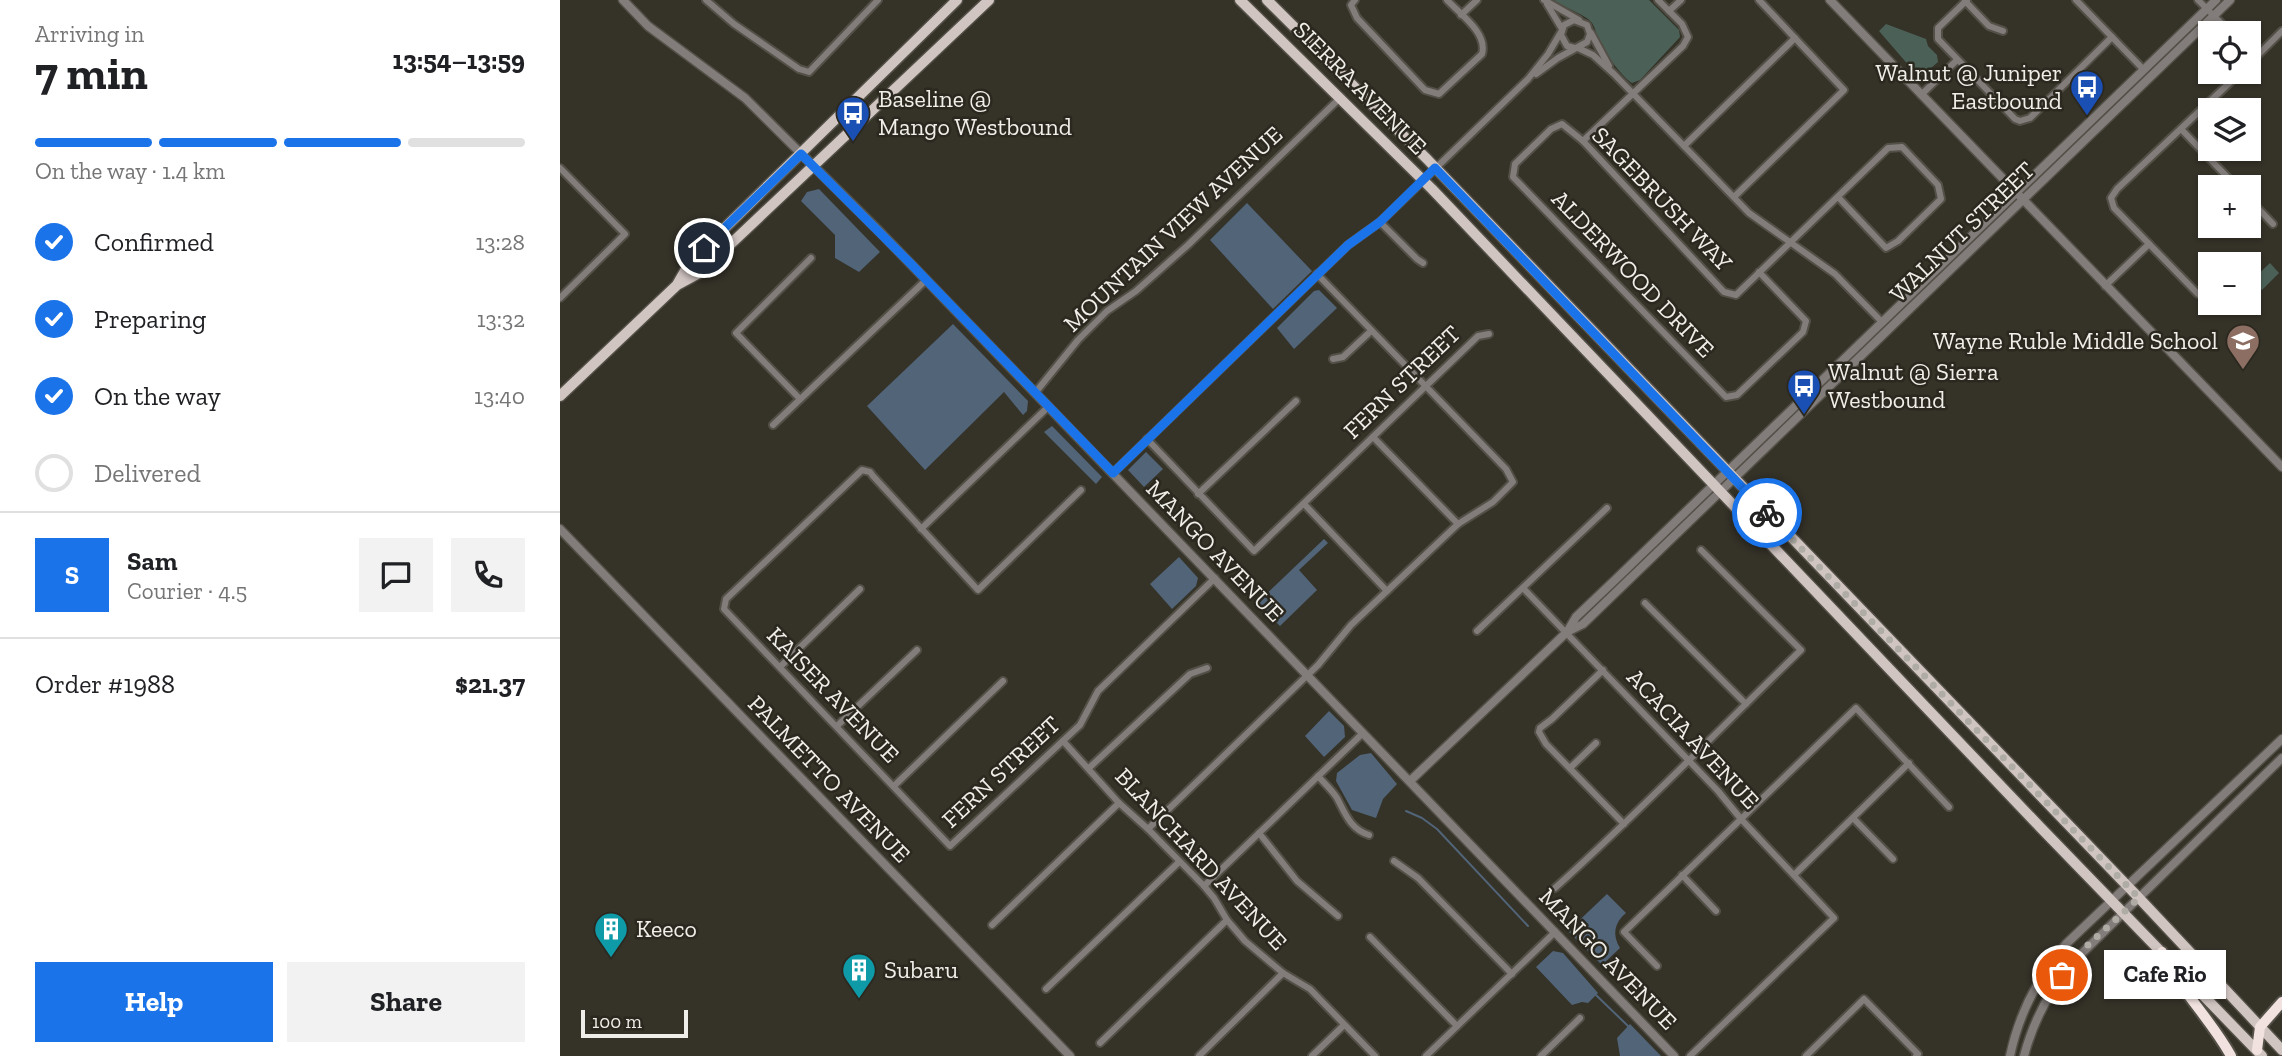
<!DOCTYPE html>
<meta charset="utf-8">
<style>
:root{--surface:#fff;--page:#f2f2f2;--text:#202124;--muted:#757577;--line:#e0e0e0;--accent:#1a73e8}
body{margin:0;font-family:"Zilla Slab",serif;background:var(--page);color:var(--text);height:100vh;display:flex;flex-direction:column;font-size:26px;white-space:nowrap}
*{box-sizing:border-box;margin:0}
p{font-size:23px;color:var(--muted)}
.icon{flex:none;width:38px;height:38px;fill:none;stroke:currentColor;stroke-width:2;stroke-linecap:round;stroke-linejoin:round}
.map{position:relative;flex:1;overflow:hidden}
.drawer{display:flex;flex-direction:column;background:var(--surface);width:560px}
.drawer>*{flex:none}
.controls{position:absolute;left:1638px;top:21px;display:grid;gap:14px}
.controls a{display:grid;place-items:center;width:63px;height:63px;border-radius:0px;background:var(--surface);box-shadow:0 2px 5px #0004;font-size:35px}
.scale{position:absolute;left:21px;bottom:18px;width:107px;box-sizing:border-box;padding-left:7px;border:4px solid #f0eee8;border-top:0;font-size:19px;line-height:24px;white-space:nowrap;color:#f0eee8;-webkit-text-stroke:5px #2b281f;paint-order:stroke}
.pin{position:absolute;display:grid;place-items:center;width:60px;height:60px;color:#fff;margin:-30px;border:4px solid #fff;border-radius:50%;box-shadow:0 2px 7px #0007}
.courier{position:absolute;display:grid;place-items:center;width:70px;height:70px;margin:-35px;border:5px solid #1a73e8;border-radius:50%;background:#fff;color:#222;box-shadow:0 2px 9px #0007}
.bubble{position:absolute;height:49px;border-radius:0px;background:var(--surface);box-shadow:0 2px 5px #0004;font-size:23px;font-weight:800;line-height:49px;text-align:center}
.overview em{font-style:normal;font-weight:800}
.overview div{display:flex;flex-direction:column-reverse}
.overview{display:flex;align-items:center;justify-content:space-between;height:119px;padding:0 35px}
h1{font-size:46px;font-weight:800;line-height:52px}
.bar{display:grid;grid-template-columns:repeat(4,1fr);gap:10px 7px;align-content:center;height:84px;padding:0 35px}
.bar i{height:9px;border-radius:5px;background:var(--line)}
.bar .active{background:var(--accent)}
.bar p{grid-column:span 4}
.line{display:flex;align-items:center;gap:18px;padding:0 35px;border-top:2px solid var(--line)}
.line div{flex:1}
.round{display:grid;place-items:center;flex:none;width:74px;height:74px;border-radius:0px;background:var(--page)}
ol{padding:0 35px;list-style:none}
li{display:flex;align-items:center;gap:21px;height:77px}
li p{margin-inline-start:auto}
li .icon{padding:7px;border-radius:50%;background:var(--accent);color:#fff;stroke-width:4}
li:last-child{color:var(--muted)}
li i{width:38px;height:38px;border:4px solid var(--line);border-radius:50%}
.cta{display:flex;gap:14px;margin-top:auto;padding:14px 35px}
.cta a{flex:1;height:80px;border-radius:0px;background:var(--accent);color:#fff;font-size:28px;font-weight:800;line-height:80px;text-align:center}
.cta a+a{background:var(--page);color:var(--text)}
main{display:flex;flex:1;min-height:0}
.map>svg:first-child{display:block}
.green{fill:#4b6157}
.water{fill:#516478}
.lines{fill:none;stroke-linecap:round;stroke-linejoin:round}
.stream{stroke:#516478;stroke-width:2}
.minor-casing{stroke:#535047;stroke-width:10}
.tertiary-casing{stroke:#535047;stroke-width:11}
.primary-casing{stroke:#535047;stroke-width:13}
.motorway-casing{stroke:#535047;stroke-width:14}
.minor{stroke:#827c7a;stroke-width:6}
.tertiary{stroke:#827c7a;stroke-width:8}
.primary{stroke:#d1c5c2;stroke-width:10}
.motorway{stroke:#f1e2df;stroke-width:10}
.done{stroke:#afaca5;stroke-width:7;stroke-dasharray:0 12.6}
.route{stroke:#1a73e8;stroke-width:9}
.labels{text-anchor:middle;stroke-width:5;stroke-linejoin:round;paint-order:stroke}
.poi-label{font-size:24px;fill:#f0eee8;stroke:#2b281f;text-anchor:start}
.street-label{font-size:24px;fill:#f0eee8;stroke:#2b281f}
</style>
<main>
<section class="drawer">
<div class="overview"><div><h1>7 min</h1><p>Arriving in</p></div><em>13:54–13:59</em></div>
<div class="bar"><i class="active"></i><i class="active"></i><i class="active"></i><i></i><p>On the way · 1.4 km</p></div>
<ol>
<li><svg class="icon" aria-label="check" viewBox="0 0 24 24"><path d="M5 12l5 5 9-10"/></svg>Confirmed<p>13:28</p></li>
<li><svg class="icon" aria-label="check" viewBox="0 0 24 24"><path d="M5 12l5 5 9-10"/></svg>Preparing<p>13:32</p></li>
<li><svg class="icon" aria-label="check" viewBox="0 0 24 24"><path d="M5 12l5 5 9-10"/></svg>On the way<p>13:40</p></li>
<li><i></i>Delivered</li>
</ol>
<div class="line" style="height:126px"><b class="round" style="background:var(--accent);color:#fff">S</b><div><b>Sam</b><p>Courier · 4.5</p></div><a class="round"><svg class="icon" aria-label="chat" viewBox="0 0 24 24"><path d="M4 5h16v11H9l-5 4z"/></svg></a><a class="round"><svg class="icon" aria-label="phone" viewBox="0 0 24 24"><path d="M5 4h4l2 5-3 2q2 4 5 5l2-3 5 2v4C11 20 4 13 5 4z"/></svg></a></div>
<div class="line" style="height:91px"><div>Order #1988</div><b>$21.37</b></div>
<div class="cta"><a>Help</a><a>Share</a></div>
</section>
<div class="map">
<svg width="1722" height="1056" viewBox="0 0 1722 1056">
<rect width="100%" height="100%" fill="#353228"/>
<g class="green">
<path d="M994,0H1089L1119,30L1120,37L1080,80L1072,83C1064,79 1045,53 1040,44C1037,37 1036,29 1032,23C1027,15 1004,8 994,0Z"/>
<path d="M1326,24L1366,39L1368,46L1377,55L1378,62L1363,75H1357L1319,31Z"/>
<path d="M1710,263L1719,273L1702,290L1692,280Z"/>
</g>
<g class="water">
<path d="M259,189L320,252L299,272L275,258V235L241,201L247,192Z"/>
<path d="M687,203L752,271L713,309L650,240Z"/>
<path d="M759,290L777,308L734,349L717,328L754,291Z"/>
<path d="M393,324L468,401L467,411L463,415L444,392L365,470L307,406Z"/>
<path d="M492,426L542,477L536,484L484,432Z"/>
<path d="M586,452L603,469L584,487L568,470Z"/>
<path d="M764,539L768,543L739,570L757,590L720,626L697,603Z"/>
<path d="M619,557L638,578L636,586L612,609L590,584Z"/>
<path d="M769,711L784,726L785,737L764,757L745,736Z"/>
<path d="M811,753L837,784L823,799L816,818L792,810L776,781L777,773L800,755Z"/>
<path d="M1047,894L1066,913C1054,923 1052,935 1060,948L1042,965L1008,931Z"/>
<path d="M993,951L1003,953L1038,993L1028,1003L1022,1002L1012,1005L976,967Z"/>
<path d="M1070,1024L1101,1056H1060L1057,1038Z"/>
</g>
<g class="lines">
<g class="stream">
<path d="M846,811L862,818L877,829L968,926"/>
<path d="M1036,995L1068,1026"/>
</g>
<g class="minor-casing">
<g id="minor">
<path d="M146,0L174,24L239,69L249,72L318,0"/>
<path d="M795,0L791,5L797,18L865,90L879,94L922,54C928,33 900,14 887,0"/>
<path d="M984,0L1019,20"/>
<path d="M1407,0L1378,28V39L1455,119L1460,121L1470,118L1552,37"/>
<path d="M1516,0L1584,70"/>
<path d="M1638,0L1671,33"/>
<path d="M1405,1L1429,26L1443,31"/>
<path d="M987,4L1002,29"/>
<path d="M1109,11L1121,0"/>
<path d="M901,15L917,0"/>
<path d="M1031,33L1049,66"/>
<path d="M1018,48L1033,55L1054,74L1189,213L1275,274L1322,322"/>
<path d="M1689,64L1722,31"/>
<path d="M976,74L998,58L1027,42L1030,34L1027,25L1014,20L1004,25L1001,35L1007,46L1015,48"/>
<path d="M1361,95L1397,60"/>
<path d="M1621,129L1677,187"/>
<path d="M1023,141L1123,46L1128,37L1122,24L1098,0"/>
<path d="M1124,146L1235,38"/>
<path d="M0,168L65,234L0,298"/>
<path d="M1174,197L1284,90L1199,0"/>
<path d="M1689,199L1713,224"/>
<path d="M820,222L857,259L863,263"/>
<path d="M1199,272L1246,321L1243,332L1177,395L1166,397L953,177L955,164L991,129L1002,124L1023,141L1164,292L1176,295L1328,148L1342,147L1378,185L1381,199L1338,241L1326,248L1278,197"/>
<path d="M1545,286L1589,244"/>
<path d="M1638,294L1554,208L1551,198L1557,189L1681,72"/>
<path d="M773,359L783,357L811,331"/>
<path d="M475,393L518,340L547,311L576,291L628,245L781,97"/>
<path d="M240,399L176,333L251,258"/>
<path d="M213,425L366,280"/>
<path d="M813,437L898,524"/>
<path d="M587,439L694,551L918,336L929,334"/>
<path d="M553,473L788,245L820,222L968,79L988,54L1001,32"/>
<path d="M521,490L418,590L313,476L310,472L302,470L166,599L164,609L390,846L520,725L538,691L655,578"/>
<path d="M638,494L736,401"/>
<path d="M744,504L827,591"/>
<path d="M361,529L488,407"/>
<path d="M963,588L1158,791L1181,819L1274,918L1130,1056"/>
<path d="M1085,603L1186,704"/>
<path d="M917,631L1047,508"/>
<path d="M220,667L300,589"/>
<path d="M1043,670L992,719L980,728L979,732L986,744L1064,824"/>
<path d="M277,726L357,650"/>
<path d="M503,741L559,803L588,829L644,886L654,898L667,920L685,941L723,973L750,989L815,1056"/>
<path d="M529,768L630,674L647,668"/>
<path d="M1010,768L1036,743"/>
<path d="M758,776C764,783 772,790 777,798C785,813 790,829 809,835"/>
<path d="M334,786L443,681"/>
<path d="M1293,818L1333,859"/>
<path d="M588,829L758,665L791,625L827,591L898,524L933,502L953,482L946,469L757,274"/>
<path d="M699,833L737,881L778,916"/>
<path d="M834,861L858,878L952,974"/>
<path d="M1122,875L1156,911"/>
<path d="M1234,875L1349,763"/>
<path d="M644,886L803,733"/>
<path d="M995,888C1080,812 1159,729 1241,650L1141,550"/>
<path d="M432,925L559,803"/>
<path d="M810,937L897,1026"/>
<path d="M1097,966L1064,932L1296,708L1389,807"/>
<path d="M486,989L619,862"/>
<path d="M540,1043L667,920"/>
<path d="M639,1056L723,973"/>
<path d="M752,1056L784,1025"/>
<path d="M866,1056L995,932"/>
<path d="M981,1056L1020,1018"/>
<path d="M1246,1056L1304,999L1358,1054L1356,1056"/>
</g>
</g>
<g class="tertiary-casing">
<g id="tertiary">
<path d="M63,0L88,26L185,98L320,232L1114,1056"/>
<path d="M1270,0L1722,467"/>
<path d="M0,529L510,1056"/>
<path d="M1007,632L1023,624L1670,0"/>
<path d="M850,781L1007,632L1016,617L1055,580L1656,0"/>
<path d="M1450,1056C1459,1013 1478,977 1506,944L1722,739"/>
<path d="M1464,1056C1473,1022 1490,990 1512,963L1722,758"/>
</g>
</g>
<g class="primary-casing">
<g id="primary">
<path d="M680,0L872,189L1480,827L1702,1056"/>
<path d="M707,0L867,159L1579,898L1722,1050"/>
<path d="M118,283L130,262L397,0"/>
<path d="M0,396L117,285L141,272L429,0"/>
</g>
</g>
<g class="motorway-casing">
<g id="motorway">
<path d="M1602,952C1619,990 1651,1019 1671,1056"/>
<path d="M1697,1050L1700,1027L1722,1002"/>
</g>
</g>
<use href="#minor" class="minor"/>
<use href="#tertiary" class="tertiary"/>
<use href="#primary" class="primary"/>
<use href="#motorway" class="motorway"/>
</g>
<g class="lines">
<path class="done" d="M1207,513L1579,898L1528,945L1502,975"/>
<path class="route" d="M144,248L241,154L351,264L553,473L788,245L820,222L875,168L1207,513"/>
</g>
<defs>
<g id="bus-pin" transform="scale(1.75)"><path d="M0 17L-7.5 6A9.5 9.5 0 1 1 7.5 6Z" fill="#1a4fb4" stroke="#2b281f"/><path d="M-5-6H5V4H4V6H2V4H-2V6H-4V4H-5ZM-3.5-4V0h7V-4ZM-3.5 1.2v1.5H-2V1.2ZM2 1.2v1.5H3.5V1.2Z" fill="#fff"/></g>
<g id="school-pin" transform="scale(1.75)"><path d="M0 17L-7.5 6A9.5 9.5 0 1 1 7.5 6Z" fill="#8d6e63" stroke="#2b281f"/><path d="M0-5L7-2L0 1L-7-2ZM-4 1L0 2.5L4 1V4Q0 6-4 4Z" fill="#fff"/></g>
<g id="building-pin" transform="scale(1.75)"><path d="M0 17L-7.5 6A9.5 9.5 0 1 1 7.5 6Z" fill="#0f9aa8" stroke="#2b281f"/><path d="M-4-6H4V6H1V3H-1V6H-4ZM-2.5-4.3h1.7v1.8h-1.7ZM.8-4.3h1.7v1.8H.8ZM-2.5-1h1.7V.8h-1.7ZM.8-1h1.7V.8H.8Z" fill="#fff"/></g>
</defs>
<g fill-rule="evenodd">
<use href="#bus-pin" x="1527" y="87"/>
<use href="#bus-pin" x="293" y="113"/>
<use href="#school-pin" x="1683" y="341"/>
<use href="#bus-pin" x="1244" y="386"/>
<use href="#building-pin" x="51" y="929"/>
<use href="#building-pin" x="299" y="970"/>
</g>
<g class="labels">
<g class="poi-label">
<text x="1502" y="81" text-anchor="end">Walnut @ Juniper<tspan x="1502" dy="28">Eastbound</tspan></text>
<text x="318" y="107">Baseline @<tspan x="318" dy="28">Mango Westbound</tspan></text>
<text x="1658" y="349" text-anchor="end">Wayne Ruble Middle School</text>
<text x="1268" y="380">Walnut @ Sierra<tspan x="1268" dy="28">Westbound</tspan></text>
<text x="76" y="937">Keeco</text>
<text x="324" y="978">Subaru</text>
</g>
<g class="street-label">
<text transform="translate(800 88) rotate(45)" y="8">SIERRA AVENUE</text>
<text transform="translate(1102 199) rotate(46)" y="8">SAGEBRUSH WAY</text>
<text transform="translate(613 229) rotate(-43)" y="8">MOUNTAIN VIEW AVENUE</text>
<text transform="translate(1402 232) rotate(-44)" y="8">WALNUT STREET</text>
<text transform="translate(1073 274) rotate(46)" y="8">ALDERWOOD DRIVE</text>
<text transform="translate(842 382) rotate(-44)" y="8">FERN STREET</text>
<text transform="translate(655 551) rotate(46)" y="8">MANGO AVENUE</text>
<text transform="translate(273 695) rotate(46)" y="8">KAISER AVENUE</text>
<text transform="translate(1133 739) rotate(47)" y="8">ACACIA AVENUE</text>
<text transform="translate(441 772) rotate(-43)" y="8">FERN STREET</text>
<text transform="translate(269 779) rotate(46)" y="8">PALMETTO AVENUE</text>
<text transform="translate(641 859) rotate(47)" y="8">BLANCHARD AVENUE</text>
<text transform="translate(1048 959) rotate(46)" y="8">MANGO AVENUE</text>
</g>
</g>
</svg>
<div class="controls">
<a><svg class="icon" aria-label="locate" viewBox="0 0 24 24"><circle cx="12" cy="12" r="6"/><path d="M12 2v4M12 18v4M2 12h4M18 12h4"/></svg></a>
<a><svg class="icon" aria-label="layers" viewBox="0 0 24 24"><path d="M12 4l9 5-9 5-9-5zM3 14l9 5 9-5"/></svg></a>
<a>+</a>
<a>−</a>
</div>
<div class="scale">100 m</div>
<div class="pin" style="left:1502px;top:975px;background:#ea580c"><svg class="icon" aria-label="bag" viewBox="0 0 24 24"><path d="M5 8h14l-1 12H6zM9 8a3 3 0 0 1 6 0"/></svg></div>
<div class="pin" style="left:144px;top:248px;background:#1f2937"><svg class="icon" aria-label="home" viewBox="0 0 24 24"><path d="M3 11l9-7 9 7M6 9v11h12V9"/></svg></div>
<div class="courier" style="left:1207px;top:513px"><svg class="icon" aria-label="bike" viewBox="0 0 24 24"><circle cx="6" cy="16" r="4"/><circle cx="18" cy="16" r="4"/><path d="M6 16l4-8h5l3 8M10 8l3 8H6M13 5h3"/></svg></div>
<div class="bubble" style="left:1544px;top:950px;width:122px">Cafe Rio</div>
</div>
</main>
